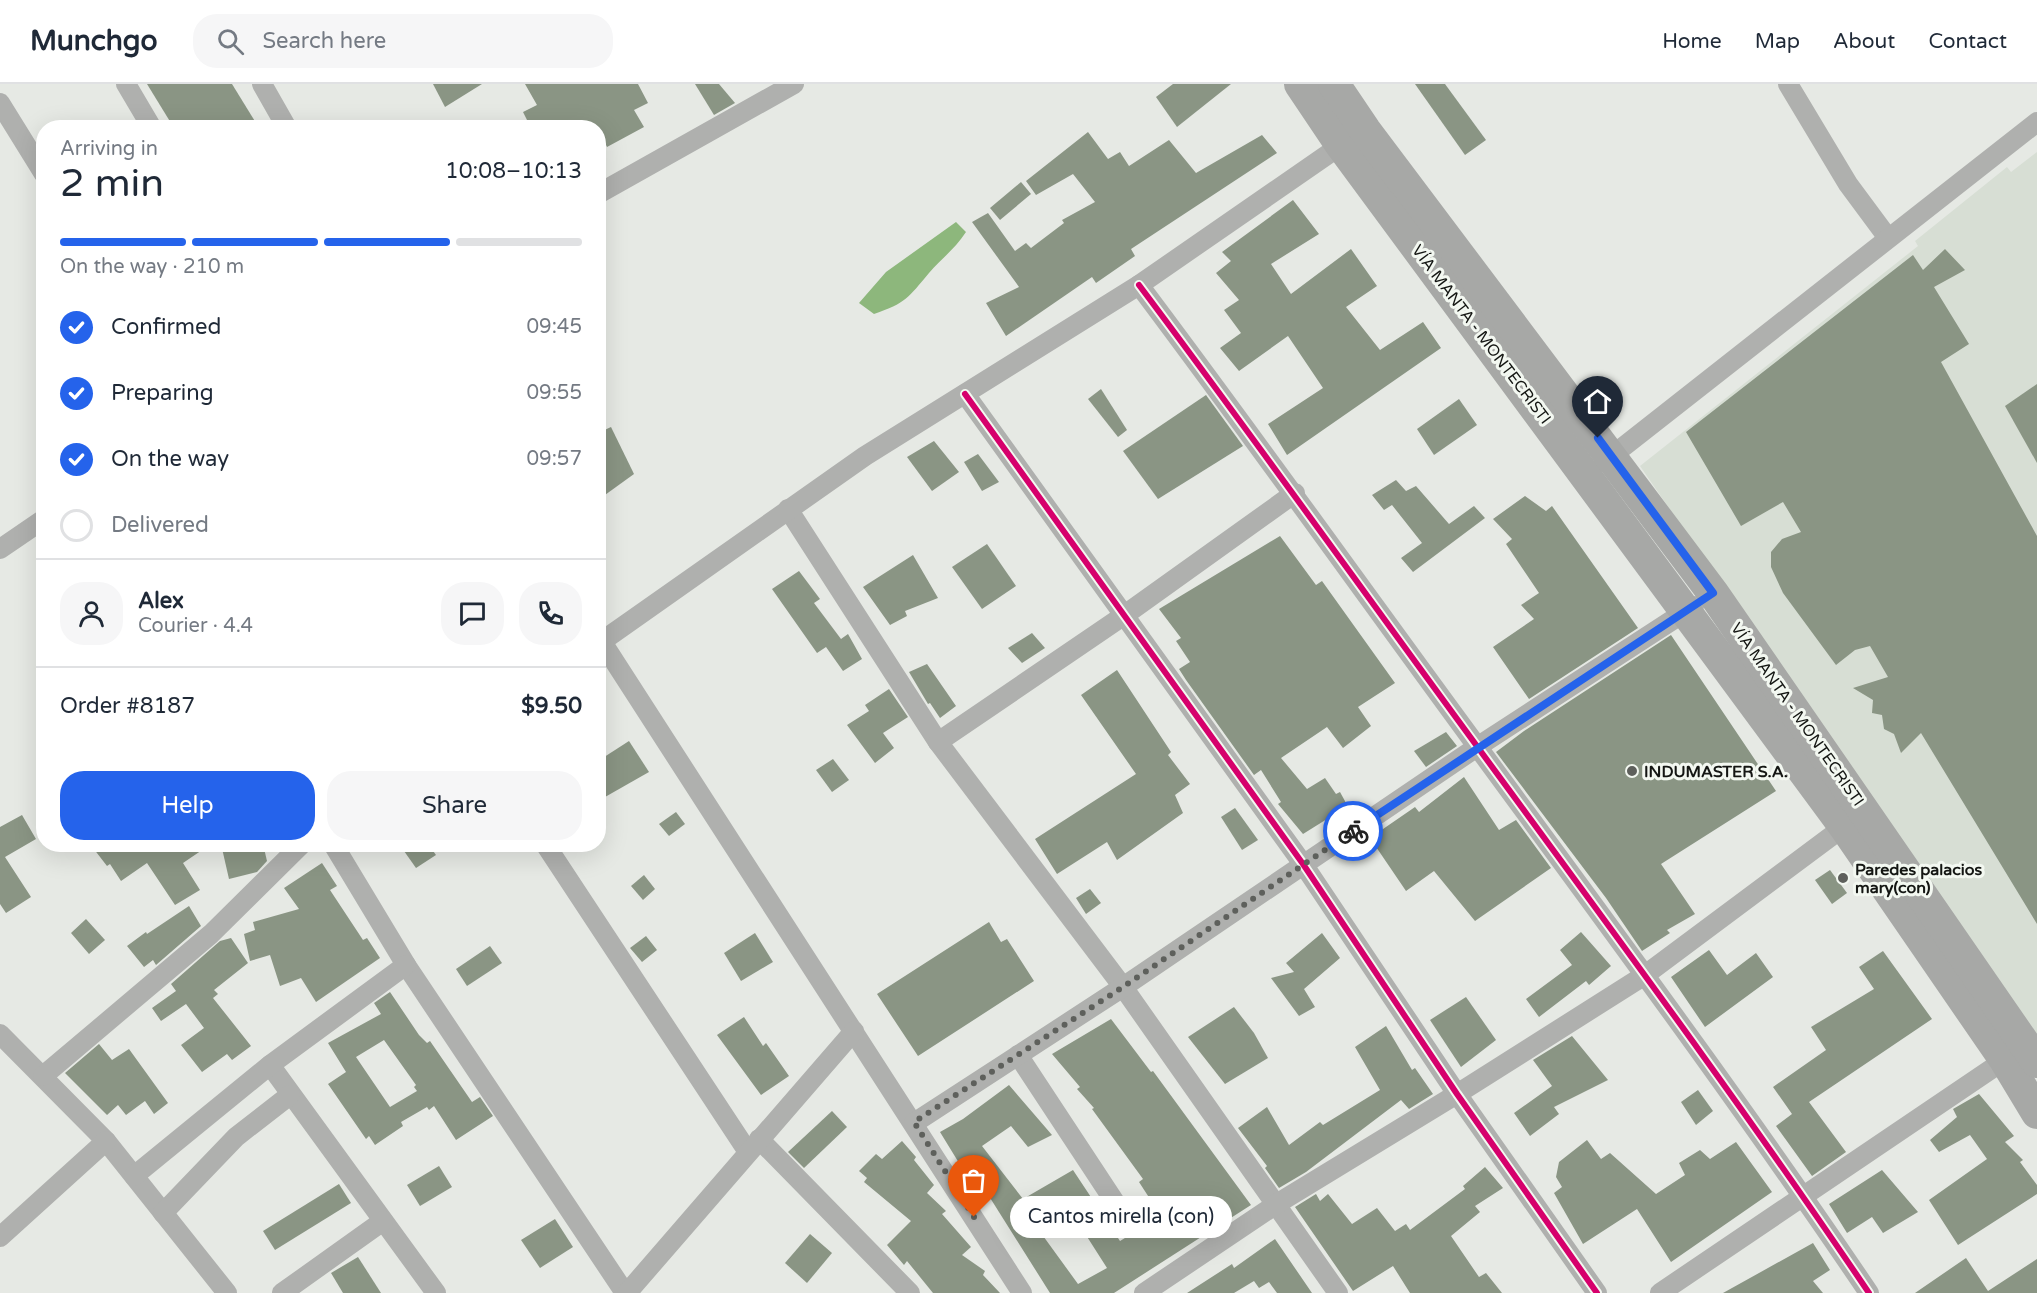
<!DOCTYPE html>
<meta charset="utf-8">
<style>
:root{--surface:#fff;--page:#f6f6f7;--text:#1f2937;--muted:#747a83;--line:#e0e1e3;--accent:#2563eb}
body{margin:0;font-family:"Varela Round",sans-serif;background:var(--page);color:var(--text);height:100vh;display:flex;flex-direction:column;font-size:22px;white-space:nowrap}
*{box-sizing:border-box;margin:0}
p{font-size:20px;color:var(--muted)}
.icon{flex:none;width:33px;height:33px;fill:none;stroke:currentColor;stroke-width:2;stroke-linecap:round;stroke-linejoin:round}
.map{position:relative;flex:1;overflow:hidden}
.panel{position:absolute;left:36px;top:36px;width:570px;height:732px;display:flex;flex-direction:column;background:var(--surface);border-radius:24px;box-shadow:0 6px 24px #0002}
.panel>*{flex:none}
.pin{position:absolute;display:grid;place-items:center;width:51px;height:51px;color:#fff;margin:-62px -26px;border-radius:50% 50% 50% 0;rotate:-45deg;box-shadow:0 0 6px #0007}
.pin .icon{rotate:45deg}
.courier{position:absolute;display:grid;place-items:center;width:60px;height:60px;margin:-30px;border:4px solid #2563eb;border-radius:50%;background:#fff;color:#222;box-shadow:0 2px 8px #0007}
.bubble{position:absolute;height:42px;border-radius:21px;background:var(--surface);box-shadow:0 6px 24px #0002;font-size:20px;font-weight:600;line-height:42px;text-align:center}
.headline em{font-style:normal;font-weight:600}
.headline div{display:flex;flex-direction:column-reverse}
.headline{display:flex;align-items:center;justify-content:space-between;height:102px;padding:0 24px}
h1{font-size:39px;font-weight:600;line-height:45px}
.bar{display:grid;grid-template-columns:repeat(4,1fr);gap:9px 6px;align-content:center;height:72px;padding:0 24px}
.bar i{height:8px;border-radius:4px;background:var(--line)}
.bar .selected{background:var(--accent)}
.bar p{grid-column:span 4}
.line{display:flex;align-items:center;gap:15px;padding:0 24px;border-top:2px solid var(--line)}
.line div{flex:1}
.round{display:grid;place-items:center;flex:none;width:63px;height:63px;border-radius:24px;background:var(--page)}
ol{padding:0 24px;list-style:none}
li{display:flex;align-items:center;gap:18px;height:66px}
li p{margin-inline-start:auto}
li .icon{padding:6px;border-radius:50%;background:var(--accent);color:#fff;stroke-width:4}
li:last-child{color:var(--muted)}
li i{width:33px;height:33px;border:3px solid var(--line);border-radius:50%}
.cta{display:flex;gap:12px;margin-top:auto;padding:12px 24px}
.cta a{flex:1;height:69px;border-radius:24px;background:var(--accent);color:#fff;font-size:24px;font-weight:600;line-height:69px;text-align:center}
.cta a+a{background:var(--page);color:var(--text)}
header{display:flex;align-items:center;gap:36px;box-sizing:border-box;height:84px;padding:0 30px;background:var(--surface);border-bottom:2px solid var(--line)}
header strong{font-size:28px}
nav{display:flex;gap:33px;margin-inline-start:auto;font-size:21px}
.search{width:420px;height:54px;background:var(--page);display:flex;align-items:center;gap:15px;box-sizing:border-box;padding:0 21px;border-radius:24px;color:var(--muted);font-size:22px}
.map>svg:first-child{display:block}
.built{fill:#d7ded4}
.water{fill:#8db77c}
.building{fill:#8a9584;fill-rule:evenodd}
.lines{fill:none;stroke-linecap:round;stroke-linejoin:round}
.street{stroke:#afb0ae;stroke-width:20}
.primary{stroke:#a7a8a6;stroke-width:32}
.cycleway-casing{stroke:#f3f8f1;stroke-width:10}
.cycleway{stroke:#d6006c;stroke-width:6}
.done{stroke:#5e605c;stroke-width:6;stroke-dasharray:0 10.8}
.route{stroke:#2563eb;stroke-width:8}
.poi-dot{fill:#5e605c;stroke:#f3f8f1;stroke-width:2}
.labels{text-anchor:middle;stroke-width:6;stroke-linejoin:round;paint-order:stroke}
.street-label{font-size:16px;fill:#141613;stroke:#f3f8f1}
.poi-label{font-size:16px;font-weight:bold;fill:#141613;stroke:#f3f8f1;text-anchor:start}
</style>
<header>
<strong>Munchgo</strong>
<div class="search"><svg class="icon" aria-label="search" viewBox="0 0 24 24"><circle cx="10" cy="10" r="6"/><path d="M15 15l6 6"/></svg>Search here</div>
<nav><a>Home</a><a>Map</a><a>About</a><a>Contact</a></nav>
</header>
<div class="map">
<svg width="2037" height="1209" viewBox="0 0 2037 1209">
<rect width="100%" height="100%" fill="#e6e9e4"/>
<path class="built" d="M2037,68V963L2013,923L1640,382L1918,162L1915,157L2007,83L2011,88Z"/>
<path class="water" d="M956,138L966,148C955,165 942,174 929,189C908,214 906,219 874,230L859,219L886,188Z"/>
<g class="building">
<path d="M147,0H232L259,44H174Z"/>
<path d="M433,0H482L445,23Z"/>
<path d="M525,0H638L648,19L634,26L644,43L607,63L605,59L598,63V44H531L523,28L537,21Z"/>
<path d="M695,0H719L735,19L714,31Z"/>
<path d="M1173,0H1231L1177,43L1156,13Z"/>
<path d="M1415,0H1445L1486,56L1465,71Z"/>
<path d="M1088,48L1108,75L1120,68L1129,82L1169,56L1196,89L1262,51L1277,69L1131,165L1135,172L1096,199L1092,193L1006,252L986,219L1019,203L972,138L988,129L1015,167L1026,159L1031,164L1064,139L1062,136L1095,118L1073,90L1036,111L1026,97Z"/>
<path d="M1021,98L1031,110L1000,136L990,124Z"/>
<path d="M1293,116L1319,150L1271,180L1291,210L1351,165L1377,202L1346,223L1380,266L1423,238L1441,264L1287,371L1268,340L1323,304L1288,252L1239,287L1220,264L1241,249L1224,226L1239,216L1216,189L1231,177L1222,168Z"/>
<path d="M1945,165L1965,186L1934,203L1969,260L1941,278L2037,452V840L1921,649L1901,669L1894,650L1884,645L1882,631L1872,629L1873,616L1853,604L1888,593L1870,562L1855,566L1836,581L1783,509L1771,483V468L1782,455L1801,448L1783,418L1741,442L1686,348L1913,171L1923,186Z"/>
<path d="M2037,300V379L2005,322Z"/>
<path d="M1101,305L1127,346L1118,353L1088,315Z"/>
<path d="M1206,311L1243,362L1158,415L1123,367Z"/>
<path d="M1459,315L1477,341L1434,371L1417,345Z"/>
<path d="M611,343L634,390L598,416V349Z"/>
<path d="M934,357L959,388L932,407L907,373Z"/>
<path d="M978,370L999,398L982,407L964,378Z"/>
<path d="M1396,396L1406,407L1416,402L1449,440L1474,422L1485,434L1413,488L1401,474L1422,459L1392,421L1384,426L1372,411Z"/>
<path d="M1525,412L1546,427L1552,422L1638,544L1529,615L1493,563L1534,535L1521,521L1539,509L1506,460L1512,455L1493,435Z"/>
<path d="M1280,452L1316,501L1322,497L1395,599L1358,623L1371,642L1343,664L1327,643L1281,674L1307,705L1325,694L1336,710L1340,708L1351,728L1331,741L1327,735L1303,750L1278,720L1281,718L1261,686L1254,691L1186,596L1179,585L1190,578L1176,557L1181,554L1159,525Z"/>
<path d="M987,460L1016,502L982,525L952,483Z"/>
<path d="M913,471L938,514L905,527L907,532L890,541L863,503Z"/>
<path d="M799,487L820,515L814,519L841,555L848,550L862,575L843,587L826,563L817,569L772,505Z"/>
<path d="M1032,549L1045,564L1022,579L1008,564Z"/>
<path d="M1671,551L1776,707L1661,780L1695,830L1667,846L1670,849L1642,867L1606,814L1496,668L1524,647Z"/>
<path d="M927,580L956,622L940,634L930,619L928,620L909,588Z"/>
<path d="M1117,586L1171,668L1168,671L1190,700L1175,711L1183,729L1117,776L1107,758L1057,790L1035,755L1136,690L1081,611Z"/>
<path d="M889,605L908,633L883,649L894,664L875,679L847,641L869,627L865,621Z"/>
<path d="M1446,648L1457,662L1426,683L1414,667Z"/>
<path d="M629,657L649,688L598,717V677Z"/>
<path d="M833,675L849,696L832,708L816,686Z"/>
<path d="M1464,693L1499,746L1516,736L1551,784L1475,837L1434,787L1406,807L1370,754L1415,723L1419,728Z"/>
<path d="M1235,724L1258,756L1242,766L1221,733Z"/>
<path d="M676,728L685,740L669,752L659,740Z"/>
<path d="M22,731L36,755L5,773L31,813L6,829L0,820V743Z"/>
<path d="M90,760H211L183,779L200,806L175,821L147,779L121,797L110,780L107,782Z"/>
<path d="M221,760H263L267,777L257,788L229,795Z"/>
<path d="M413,760H428L436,771L416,784L404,767Z"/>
<path d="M322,779L337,802L330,806L363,856L367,854L380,874L316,918L301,894L280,902L270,871L250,877L244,850L255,846L253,838L299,825L284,804Z"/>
<path d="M1830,786L1847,809L1832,820L1815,796Z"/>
<path d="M644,791L655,805L643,816L631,802Z"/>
<path d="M1090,805L1101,819L1086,830L1076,814Z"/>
<path d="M189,822L201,842L156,881L153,876L144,883L127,862L146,848L147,850Z"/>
<path d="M86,835L105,856L89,870L71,849Z"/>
<path d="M989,838L1001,858L1007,855L1034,897L918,972L877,910Z"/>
<path d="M1581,848L1611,882L1589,901L1586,897L1539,933L1526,915L1572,881L1560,866Z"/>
<path d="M755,849L773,878L741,897L724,869Z"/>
<path d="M1322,849L1340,874L1304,905L1315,923L1299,932L1271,894L1294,888L1286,879Z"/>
<path d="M646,852L657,866L642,878L630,864Z"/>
<path d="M231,854L248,879L214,906L218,910L213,914L251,962L232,976L227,970L202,988L181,961L204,944L186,920L161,937L152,924L176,907L171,900L220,857Z"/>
<path d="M490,862L502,879L467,902L456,885Z"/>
<path d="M1709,866L1727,891L1756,869L1773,893L1705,943L1671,893Z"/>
<path d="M1883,867L1932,935L1809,1018L1846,1068L1812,1092L1776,1042L1792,1030L1773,1003L1826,966L1811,943L1874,905L1859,883Z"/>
<path d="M390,908L419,951L427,959L430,957L472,1018L480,1013L493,1032L456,1056L434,1022L429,1026L427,1023L401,1038L403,1042L375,1061L369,1052L366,1055L328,1000L346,988L328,959L381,930L374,919ZM384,956L416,1001L414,1003L417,1007L390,1023L356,973Z"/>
<path d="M1466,913L1496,956L1461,983L1430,936Z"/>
<path d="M1234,923L1254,949L1268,974L1225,1000L1188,953Z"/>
<path d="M744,933L763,962L766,959L789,992L761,1011L717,951Z"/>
<path d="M1111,935L1151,988L1153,987L1251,1121L1114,1209H1050L965,1074L959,1079L940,1048L963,1035L1009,1001L1052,1051L1028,1063L1011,1042L982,1062L1023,1115L1073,1086L1120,1157L1161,1132L1139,1098L1143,1095L1092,1025L1094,1024L1077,1005L1080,1003L1052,970ZM1061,1118L1074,1139L1077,1137L1107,1184L1078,1200L1033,1138Z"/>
<path d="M1386,942L1412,986L1415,984L1433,1010L1409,1025L1401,1016L1306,1088L1279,1104L1265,1084L1267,1082L1238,1044L1267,1023L1289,1061L1320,1038L1323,1041L1380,1006L1355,963Z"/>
<path d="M1572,952L1608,996L1554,1023L1559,1030L1530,1052L1514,1029L1552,1002L1533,976Z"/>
<path d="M99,960L112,976L129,965L168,1019L154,1030L145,1017L126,1031L118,1021L107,1031L65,989Z"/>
<path d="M1698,1006L1713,1027L1696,1041L1681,1018Z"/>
<path d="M1979,1010L2014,1052L2005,1058L2023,1076L2020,1078L2037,1101V1110L1958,1161L1929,1116L1987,1075L1970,1051L1939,1068L1930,1056L1957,1033L1953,1025Z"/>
<path d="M832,1027L847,1043L804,1084L788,1068Z"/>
<path d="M1587,1056L1601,1075L1610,1069L1656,1110L1685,1091L1679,1079L1700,1066L1710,1075L1736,1058L1772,1108L1671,1178L1637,1125L1583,1160L1554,1109L1562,1103L1556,1093L1559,1078Z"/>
<path d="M902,1057L916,1073L914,1076L934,1101L927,1109L946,1127L942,1130L971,1163L962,1171L985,1187L983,1191L1000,1209H933L907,1177L904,1181L887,1161L911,1137L864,1098L867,1094L859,1087L876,1070L882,1075Z"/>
<path d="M439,1082L452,1103L420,1122L407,1101Z"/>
<path d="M1485,1083L1503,1104L1475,1122L1480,1128L1451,1152L1479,1193L1486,1189L1502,1209H1410L1393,1182L1353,1207L1295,1123L1316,1110L1320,1117L1328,1110L1352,1140L1377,1124L1395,1147L1406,1140L1410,1146L1465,1105L1463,1102Z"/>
<path d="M1882,1086L1918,1128L1883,1149L1872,1133L1847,1149L1829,1120Z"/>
<path d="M339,1100L351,1119L275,1166L263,1147Z"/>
<path d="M555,1135L573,1163L540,1184L521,1156Z"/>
<path d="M810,1150L832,1169L807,1199L785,1179Z"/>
<path d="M1275,1155L1312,1209H1277L1269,1198L1259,1204L1254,1197L1234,1209H1187L1232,1180L1234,1184Z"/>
<path d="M1813,1159L1830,1186L1813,1197L1823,1209H1723Z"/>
<path d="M358,1173L381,1209H343L331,1189Z"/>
<path d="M1966,1174L1988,1207L2037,1175V1209H1915Z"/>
</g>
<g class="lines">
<g class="street">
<path d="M126,0L152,44"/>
<path d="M262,0L287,44"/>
<path d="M1788,0L1848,100L1888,154"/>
<path d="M0,19L44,90"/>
<path d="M598,110L794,0"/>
<path d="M1139,201C1254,354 1365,510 1479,665C1611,845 1744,1024 1869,1209"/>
<path d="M965,310L1303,780L1457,1010L1597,1209"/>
<path d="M1604,378L2037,38"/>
<path d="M788,425L938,658L1123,903L1338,1209"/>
<path d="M0,465L44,435"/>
<path d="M602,558L1022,1209"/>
<path d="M598,560L865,372L1139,201L1350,55"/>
<path d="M938,658L1126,530L1295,409"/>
<path d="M333,760L406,881L625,1209"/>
<path d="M545,760L748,1068"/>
<path d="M0,950L106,1057L227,1209"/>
<path d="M1018,971L1126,1135"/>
<path d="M270,981L436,1209"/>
<path d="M43,992L211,850L302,760"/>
<path d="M914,1039L1123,903L1477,663L1694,522"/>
<path d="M759,1055L910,1209"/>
<path d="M134,1092L270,981L406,881"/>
<path d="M163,1129L236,1053L290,1011"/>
<path d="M0,1153L106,1057"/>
<path d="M282,1209L383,1137"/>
<path d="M627,1209L854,947"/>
<path d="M1144,1209L1275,1121L1457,1010L1645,891L1853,736"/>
<path d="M1660,1209L2012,971"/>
</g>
<g class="primary">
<path d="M1300,0L1341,61L1844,742L2005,976L2037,1029"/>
<path d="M1334,0L1365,46L1713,509L2037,978"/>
</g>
<g class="cycleway-casing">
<g id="cycleway">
<path d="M1139,201C1254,354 1365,510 1479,665C1611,845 1744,1024 1869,1209"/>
<path d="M965,310L1303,780L1457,1010L1597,1209"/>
</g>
</g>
<use href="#cycleway" class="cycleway"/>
</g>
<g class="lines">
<path class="done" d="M974,1133L914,1038L1123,903L1353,747"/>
<path class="route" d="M1353,747L1713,509L1598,354"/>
</g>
<g class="poi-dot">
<circle cx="1632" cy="687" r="6"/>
<circle cx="1843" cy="794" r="6"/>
</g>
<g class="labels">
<g class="street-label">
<text transform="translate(1482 250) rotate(53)" y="6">VÍA MANTA - MONTECRISTI</text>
<text transform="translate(1798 630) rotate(55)" y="6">VÍA MANTA - MONTECRISTI</text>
</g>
<g class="poi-label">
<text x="1644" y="693">INDUMASTER S.A.</text>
<text x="1855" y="791">Paredes palacios<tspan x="1855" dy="18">mary(con)</tspan></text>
</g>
</g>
</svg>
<div class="pin" style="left:974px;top:1133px;background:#ea580c"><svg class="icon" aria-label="bag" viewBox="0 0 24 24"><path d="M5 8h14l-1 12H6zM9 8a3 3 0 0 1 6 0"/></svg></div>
<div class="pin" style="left:1598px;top:354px;background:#1f2937"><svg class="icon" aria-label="home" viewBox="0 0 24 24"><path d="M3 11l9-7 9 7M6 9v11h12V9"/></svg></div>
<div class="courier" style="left:1353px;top:747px"><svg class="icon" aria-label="bike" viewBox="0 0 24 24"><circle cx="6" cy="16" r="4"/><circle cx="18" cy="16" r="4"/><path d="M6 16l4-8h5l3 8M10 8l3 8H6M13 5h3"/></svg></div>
<div class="bubble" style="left:1010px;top:1112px;width:222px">Cantos mirella (con)</div>
<section class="panel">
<div class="headline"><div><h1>2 min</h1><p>Arriving in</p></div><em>10:08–10:13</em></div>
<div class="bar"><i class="selected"></i><i class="selected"></i><i class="selected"></i><i></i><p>On the way · 210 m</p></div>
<ol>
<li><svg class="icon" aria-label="check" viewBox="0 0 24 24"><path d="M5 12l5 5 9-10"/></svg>Confirmed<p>09:45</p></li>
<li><svg class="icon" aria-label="check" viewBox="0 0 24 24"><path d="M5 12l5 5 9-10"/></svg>Preparing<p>09:55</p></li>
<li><svg class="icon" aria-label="check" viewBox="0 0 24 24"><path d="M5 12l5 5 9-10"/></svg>On the way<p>09:57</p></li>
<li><i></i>Delivered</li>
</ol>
<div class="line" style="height:108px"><a class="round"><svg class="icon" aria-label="person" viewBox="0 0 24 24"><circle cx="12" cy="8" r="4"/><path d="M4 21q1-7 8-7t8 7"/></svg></a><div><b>Alex</b><p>Courier · 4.4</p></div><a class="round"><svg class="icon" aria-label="chat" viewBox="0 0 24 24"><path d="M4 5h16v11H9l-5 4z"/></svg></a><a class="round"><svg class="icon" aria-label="phone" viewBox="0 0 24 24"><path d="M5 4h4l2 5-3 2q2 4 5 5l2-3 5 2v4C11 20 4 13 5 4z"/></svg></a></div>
<div class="line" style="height:78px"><div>Order #8187</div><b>$9.50</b></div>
<div class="cta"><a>Help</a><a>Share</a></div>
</section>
</div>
